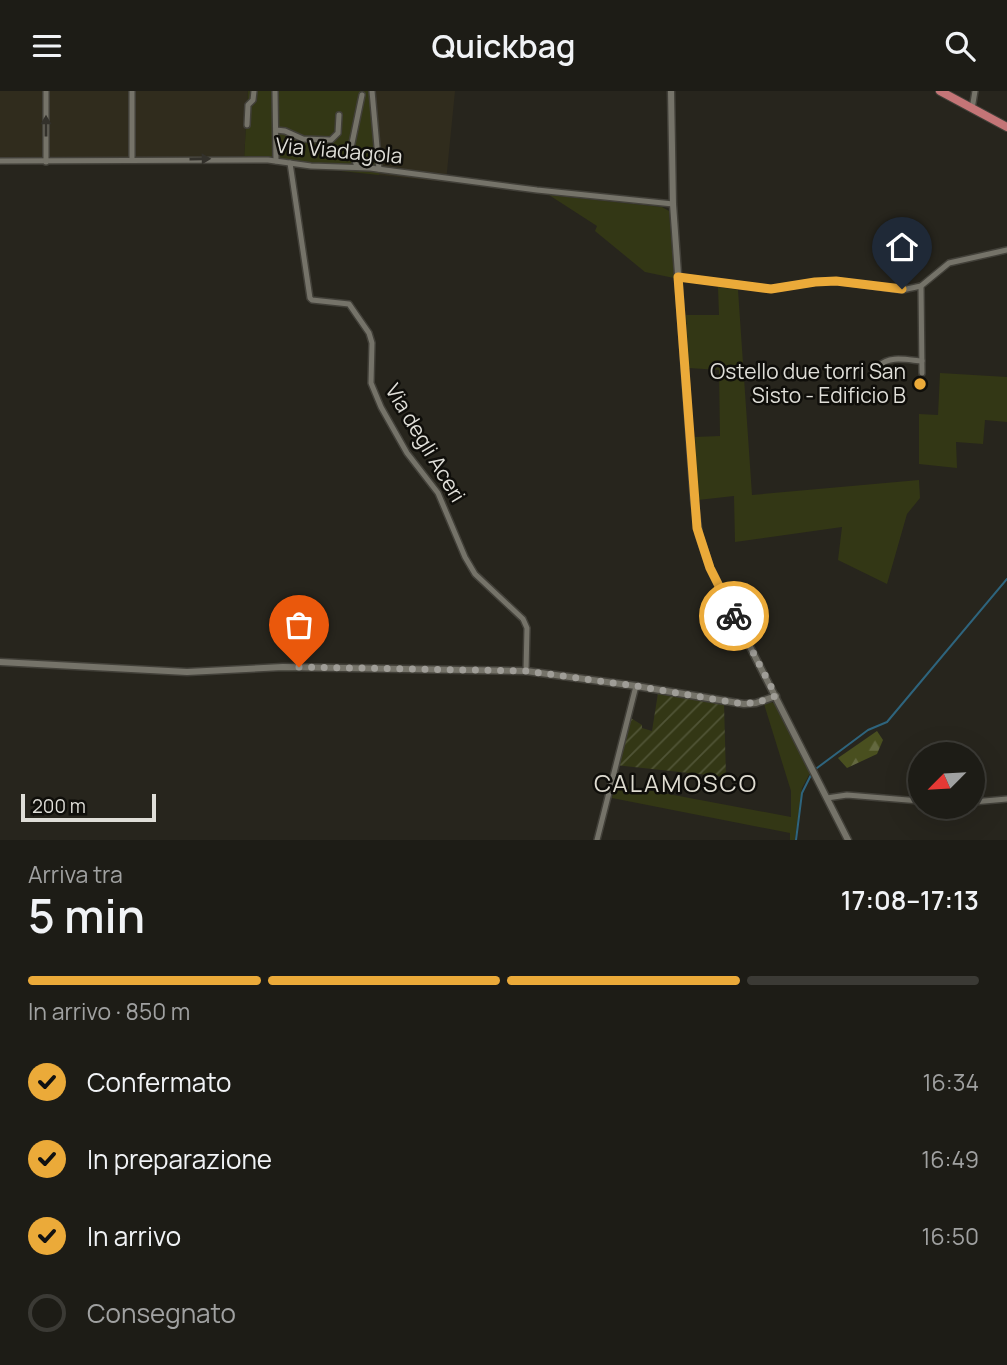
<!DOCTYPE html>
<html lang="it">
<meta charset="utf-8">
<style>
:root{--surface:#1d1c16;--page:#25251f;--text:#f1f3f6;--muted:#a0a1a1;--line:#3b3a35;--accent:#ebaa39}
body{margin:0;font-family:Manrope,sans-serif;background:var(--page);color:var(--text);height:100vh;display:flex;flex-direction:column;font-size:26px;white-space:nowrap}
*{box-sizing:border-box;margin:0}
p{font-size:23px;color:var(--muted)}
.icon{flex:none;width:38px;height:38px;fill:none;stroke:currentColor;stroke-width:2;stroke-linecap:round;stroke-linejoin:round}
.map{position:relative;height:749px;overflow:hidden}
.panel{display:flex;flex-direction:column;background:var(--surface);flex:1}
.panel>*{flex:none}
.needle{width:46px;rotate:246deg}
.tools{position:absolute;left:908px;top:651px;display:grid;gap:14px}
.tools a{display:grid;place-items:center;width:77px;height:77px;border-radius:50%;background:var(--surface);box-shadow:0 7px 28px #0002,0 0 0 2px var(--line);font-size:35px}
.scale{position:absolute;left:21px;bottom:18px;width:135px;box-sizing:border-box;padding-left:7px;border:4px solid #dfded8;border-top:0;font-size:19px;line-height:24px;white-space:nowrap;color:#dfded8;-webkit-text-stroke:5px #0f0e0a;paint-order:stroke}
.pin{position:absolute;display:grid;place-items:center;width:60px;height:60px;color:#fff;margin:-72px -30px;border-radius:50% 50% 50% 0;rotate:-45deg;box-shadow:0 0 7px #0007}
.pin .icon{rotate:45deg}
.courier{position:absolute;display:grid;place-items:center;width:70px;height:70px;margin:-35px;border:5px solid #ebaa39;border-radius:50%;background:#fff;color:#222;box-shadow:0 2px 9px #0007}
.overview em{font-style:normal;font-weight:600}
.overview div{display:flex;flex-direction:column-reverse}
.overview{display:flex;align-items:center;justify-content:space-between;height:119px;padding:0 28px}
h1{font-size:46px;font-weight:600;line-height:52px}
.bar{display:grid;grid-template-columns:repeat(4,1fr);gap:10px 7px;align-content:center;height:84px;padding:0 28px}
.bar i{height:9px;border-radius:5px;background:var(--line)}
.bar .on{background:var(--accent)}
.bar p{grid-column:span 4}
ol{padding:0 28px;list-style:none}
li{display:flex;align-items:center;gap:21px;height:77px}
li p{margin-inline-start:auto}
li .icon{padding:7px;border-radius:50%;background:var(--accent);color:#111;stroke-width:4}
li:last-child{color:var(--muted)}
li i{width:38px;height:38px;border:4px solid var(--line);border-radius:50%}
header{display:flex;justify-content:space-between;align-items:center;height:91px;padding:0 28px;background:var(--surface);font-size:32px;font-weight:600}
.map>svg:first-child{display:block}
.built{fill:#302c1d}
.green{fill:#333715}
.forest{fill:url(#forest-firs)}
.garden{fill:url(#garden-furrows)}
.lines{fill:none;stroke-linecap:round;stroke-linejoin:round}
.stream{stroke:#2e647d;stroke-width:2}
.minor-casing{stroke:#424039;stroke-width:8}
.tertiary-casing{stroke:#424039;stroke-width:9}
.primary-casing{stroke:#424039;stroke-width:10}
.minor{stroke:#757369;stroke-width:5}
.tertiary{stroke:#757369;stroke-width:6}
.primary{stroke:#c47577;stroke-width:8}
.oneway{fill:#33312b}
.done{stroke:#9f9d97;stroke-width:7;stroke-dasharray:0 12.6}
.route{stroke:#ebaa39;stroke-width:9}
.poi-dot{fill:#ebaa39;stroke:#0f0e0a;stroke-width:2.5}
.labels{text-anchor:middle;stroke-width:5;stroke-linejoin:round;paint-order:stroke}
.street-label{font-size:21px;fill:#dfded8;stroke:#0f0e0a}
.poi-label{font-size:21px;fill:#dfded8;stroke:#0f0e0a;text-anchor:end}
.quarter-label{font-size:24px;letter-spacing:2px;fill:#dedbd0;stroke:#0f0e0a}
</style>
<header><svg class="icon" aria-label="menu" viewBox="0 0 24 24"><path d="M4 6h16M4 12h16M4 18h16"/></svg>Quickbag<svg class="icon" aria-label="search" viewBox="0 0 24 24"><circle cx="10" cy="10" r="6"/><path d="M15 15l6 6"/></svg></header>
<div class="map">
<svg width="1007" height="749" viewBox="0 0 1007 749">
<defs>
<pattern id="forest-firs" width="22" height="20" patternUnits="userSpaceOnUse" patternTransform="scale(1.75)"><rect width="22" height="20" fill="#494f1f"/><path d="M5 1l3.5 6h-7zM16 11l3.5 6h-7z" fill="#63683f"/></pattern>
<pattern id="garden-furrows" width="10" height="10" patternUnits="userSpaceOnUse" patternTransform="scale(1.75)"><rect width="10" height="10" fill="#333715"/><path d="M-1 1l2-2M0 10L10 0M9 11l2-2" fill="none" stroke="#505436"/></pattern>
</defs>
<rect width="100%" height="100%" fill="#27251d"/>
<g class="built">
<path d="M0,0H248L244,70L0,73Z"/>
<path d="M373,0H455L446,91L379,84Z"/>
</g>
<g class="green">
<path d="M248,0H373L379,84L244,70Z"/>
<path d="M549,104L662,116L669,120L674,187L645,181L595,140L597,135Z"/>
<path d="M718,196L738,199L752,404L919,389L920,407L907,423L887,493L838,469L842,436L735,451L734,405L698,409L695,346L720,345L719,279L689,277L686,224H719Z"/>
<path d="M940,282L1007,286V331L985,329L983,353L956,351L957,377L919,373V323L938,324Z"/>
<path d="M770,611L775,612L810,682L802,697L795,749H790V742L612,707L615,693L791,726V700L764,613Z"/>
</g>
<path class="forest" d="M877,640L883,649L877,663L847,677L838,667Z"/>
<path class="garden" d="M658,602L724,613L726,686L615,674L626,624L642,634V637L652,640Z"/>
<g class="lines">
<g class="stream">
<path d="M817,677L868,639L887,631L1007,488"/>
<path d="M796,749L802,702L811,684"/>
</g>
<g class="minor-casing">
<g id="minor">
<path d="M132,0V69"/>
<path d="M275,0L276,70"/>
<path d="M372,0L379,78"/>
<path d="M972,18L975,0"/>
<path d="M247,34L248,14L253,9L254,0"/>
<path d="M276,39L285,40L303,48L331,49L338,42L339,24"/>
<path d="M0,70L268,69L311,75L370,77L537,99L673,113"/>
<path d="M46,71V0"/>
<path d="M290,72L310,207L312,209L349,213L369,242L372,252L371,292L381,316L407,362L438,402L465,466L475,483L523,528L527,537L526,580"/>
<path d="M357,76L351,57L362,4"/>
<path d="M678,186L771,198L815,191L836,190L902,199L921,195L949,172L1007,159"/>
<path d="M921,195L922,282"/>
<path d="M879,275C889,264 908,269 922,270"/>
<path d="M827,707L847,704L920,710"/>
<path d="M973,711L1007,708"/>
<path d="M597,749L636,595"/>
</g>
</g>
<g class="tertiary-casing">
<g id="tertiary">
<path d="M671,0L673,113L694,408L699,444L710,477L848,749"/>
<path d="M0,571L187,581L283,576L526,580L636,595L744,613L756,612L776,605"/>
</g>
</g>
<g class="primary-casing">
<path id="primary" d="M940,0L1007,36"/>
</g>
<use href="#minor" class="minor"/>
<use href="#tertiary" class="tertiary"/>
<use href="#primary" class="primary"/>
</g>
<defs><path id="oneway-solid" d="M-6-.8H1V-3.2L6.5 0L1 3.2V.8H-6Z" transform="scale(1.75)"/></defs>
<g class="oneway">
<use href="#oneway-solid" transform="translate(46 35) rotate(-90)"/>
<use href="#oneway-solid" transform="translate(200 68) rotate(-1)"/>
</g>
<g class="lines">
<path class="done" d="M299,576L526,580L636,595L737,612H756L776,605L734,525"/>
<path class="route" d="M734,525L710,477L697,437L678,186L771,198L815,191L836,190L902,198"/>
</g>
<circle class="poi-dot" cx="920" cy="293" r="7"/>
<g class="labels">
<g class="street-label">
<text transform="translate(339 60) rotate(5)" y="7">Via Viadagola</text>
<text transform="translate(425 352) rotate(59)" y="7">Via degli Aceri</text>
</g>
<g class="poi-label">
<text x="906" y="288">Ostello due torri San<tspan x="906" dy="24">Sisto - Edificio B</tspan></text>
</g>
<g class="quarter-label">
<text x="676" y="701">CALAMOSCO</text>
</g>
</g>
</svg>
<div class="tools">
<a><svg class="needle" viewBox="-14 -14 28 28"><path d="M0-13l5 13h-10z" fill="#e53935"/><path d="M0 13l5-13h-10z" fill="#a0a1a1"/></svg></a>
</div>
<div class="scale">200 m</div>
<div class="pin" style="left:299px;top:576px;background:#ea580c"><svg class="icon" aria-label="bag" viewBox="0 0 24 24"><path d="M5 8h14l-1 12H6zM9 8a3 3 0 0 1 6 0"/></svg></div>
<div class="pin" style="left:902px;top:198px;background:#1f2937"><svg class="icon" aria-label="home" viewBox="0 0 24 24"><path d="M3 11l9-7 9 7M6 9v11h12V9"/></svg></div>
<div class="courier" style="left:734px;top:525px"><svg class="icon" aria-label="bike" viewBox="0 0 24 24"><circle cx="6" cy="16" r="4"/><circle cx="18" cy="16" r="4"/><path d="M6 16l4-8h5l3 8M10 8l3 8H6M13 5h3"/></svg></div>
</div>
<section class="panel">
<div class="overview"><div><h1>5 min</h1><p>Arriva tra</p></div><em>17:08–17:13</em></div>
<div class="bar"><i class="on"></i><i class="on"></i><i class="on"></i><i></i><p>In arrivo · 850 m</p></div>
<ol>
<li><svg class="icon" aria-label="check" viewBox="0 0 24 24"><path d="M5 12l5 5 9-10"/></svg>Confermato<p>16:34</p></li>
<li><svg class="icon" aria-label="check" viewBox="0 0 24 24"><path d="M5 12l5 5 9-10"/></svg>In preparazione<p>16:49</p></li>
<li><svg class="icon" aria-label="check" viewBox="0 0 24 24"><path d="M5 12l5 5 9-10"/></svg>In arrivo<p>16:50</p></li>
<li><i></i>Consegnato</li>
</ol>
</section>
